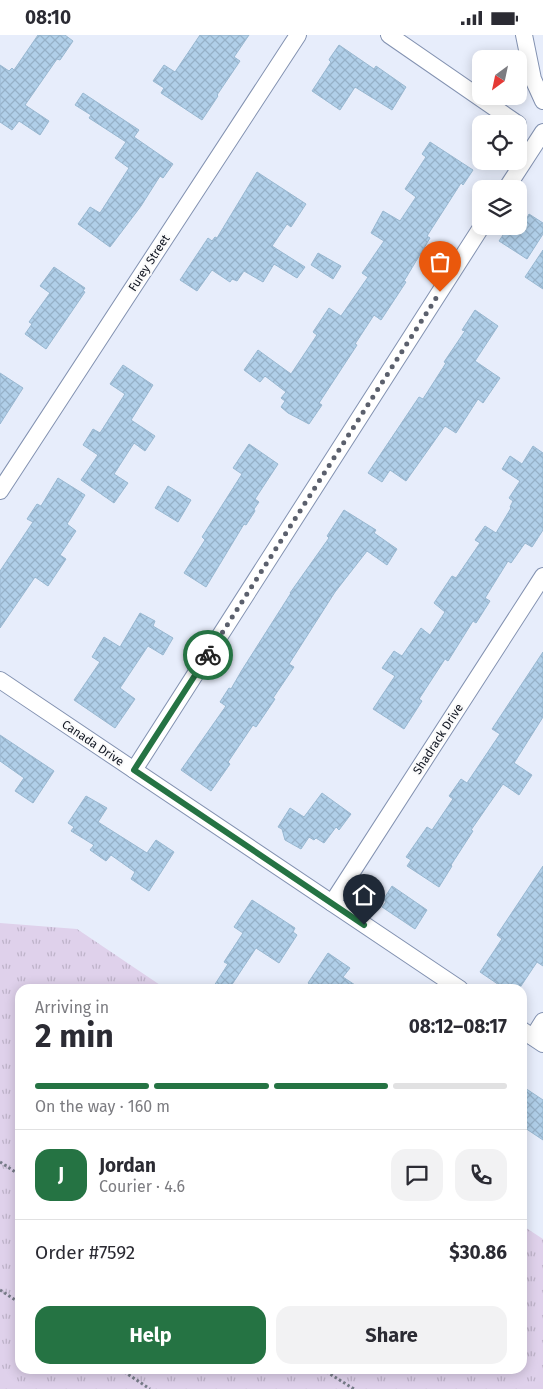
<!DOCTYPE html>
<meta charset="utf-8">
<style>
:root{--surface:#fff;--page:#f2f2f3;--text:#2b2b33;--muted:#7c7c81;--line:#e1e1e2;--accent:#257343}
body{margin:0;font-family:"Fira Sans",sans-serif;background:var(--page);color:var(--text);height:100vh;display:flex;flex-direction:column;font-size:19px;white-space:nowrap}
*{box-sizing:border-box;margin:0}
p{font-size:16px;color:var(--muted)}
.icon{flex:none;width:28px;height:28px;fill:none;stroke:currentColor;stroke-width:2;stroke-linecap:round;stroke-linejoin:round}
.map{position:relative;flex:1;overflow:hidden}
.drawer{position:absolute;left:15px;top:949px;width:512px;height:390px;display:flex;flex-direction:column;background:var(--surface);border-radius:15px;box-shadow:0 2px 12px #0003}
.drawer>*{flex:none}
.needle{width:32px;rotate:213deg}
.tools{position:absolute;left:472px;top:15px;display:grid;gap:10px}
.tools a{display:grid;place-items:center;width:55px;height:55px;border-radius:10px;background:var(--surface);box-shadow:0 2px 12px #0003;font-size:25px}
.pin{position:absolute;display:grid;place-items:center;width:42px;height:42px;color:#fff;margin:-51px -21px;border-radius:50% 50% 50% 0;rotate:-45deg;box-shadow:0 0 5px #0007}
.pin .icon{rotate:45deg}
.courier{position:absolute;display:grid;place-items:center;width:50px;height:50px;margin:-25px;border:4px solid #257343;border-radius:50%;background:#fff;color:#222;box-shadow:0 1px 6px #0007}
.head em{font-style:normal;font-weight:700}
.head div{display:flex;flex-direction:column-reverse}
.head{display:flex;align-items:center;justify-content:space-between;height:85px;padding:0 20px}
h1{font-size:32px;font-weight:700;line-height:38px}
.bar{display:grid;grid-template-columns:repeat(4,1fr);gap:8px 5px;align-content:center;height:60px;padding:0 20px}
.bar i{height:6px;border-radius:4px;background:var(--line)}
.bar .on{background:var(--accent)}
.bar p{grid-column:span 4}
.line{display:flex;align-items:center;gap:12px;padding:0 20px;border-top:1px solid var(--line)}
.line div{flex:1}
.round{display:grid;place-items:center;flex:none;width:52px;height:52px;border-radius:15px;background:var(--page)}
.action{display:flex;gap:10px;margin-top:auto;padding:10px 20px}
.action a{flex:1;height:58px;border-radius:15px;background:var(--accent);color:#fff;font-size:20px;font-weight:700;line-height:58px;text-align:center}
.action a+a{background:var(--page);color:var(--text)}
.status{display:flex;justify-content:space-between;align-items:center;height:35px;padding:0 25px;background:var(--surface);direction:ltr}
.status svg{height:14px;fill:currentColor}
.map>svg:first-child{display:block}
.grass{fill:url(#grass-tufts)}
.building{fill:url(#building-cross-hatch);stroke:#99b8d1}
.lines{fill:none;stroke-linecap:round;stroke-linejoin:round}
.minor-casing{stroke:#8392b1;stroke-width:18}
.path{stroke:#767b88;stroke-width:3;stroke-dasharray:2.5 2.5;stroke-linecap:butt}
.minor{stroke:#fff;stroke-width:16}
.done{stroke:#5b606d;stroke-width:5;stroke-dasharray:0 9}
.route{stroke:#257343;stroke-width:6}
.labels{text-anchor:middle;stroke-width:4;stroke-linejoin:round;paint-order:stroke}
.street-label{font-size:12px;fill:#0f1420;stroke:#fafafa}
</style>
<div class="status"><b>08:10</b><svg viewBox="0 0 49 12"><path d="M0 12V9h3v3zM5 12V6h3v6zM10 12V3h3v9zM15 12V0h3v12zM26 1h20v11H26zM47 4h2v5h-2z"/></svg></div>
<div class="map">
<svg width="543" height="1354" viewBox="0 0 543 1354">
<defs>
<pattern id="grass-tufts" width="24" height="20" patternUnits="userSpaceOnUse" patternTransform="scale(1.25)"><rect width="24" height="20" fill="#dfd1eb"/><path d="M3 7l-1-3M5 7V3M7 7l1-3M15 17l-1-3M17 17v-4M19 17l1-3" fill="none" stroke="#beb3c9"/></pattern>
<pattern id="building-cross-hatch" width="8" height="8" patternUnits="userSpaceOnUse" patternTransform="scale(1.25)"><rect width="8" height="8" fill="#b0cfe9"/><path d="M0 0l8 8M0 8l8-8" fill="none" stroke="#96b1c8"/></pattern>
</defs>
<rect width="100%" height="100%" fill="#e7edfb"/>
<path class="grass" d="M0,888L77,894L166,954H20V1334H522L523,1191L543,1204V1354H0Z"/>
<g class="building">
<path d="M38,0H65L73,6L60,25L57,24L25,70L49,86L40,100L19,86L12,95L0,87V30L9,36L12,33L14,35Z"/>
<path d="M200,0H249L234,22L240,26L217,60L218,61L202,85L161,58L164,53L153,46L164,30L175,37Z"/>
<path d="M339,10L374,34L376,31L406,52L392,75L355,52L340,75L312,56L331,27L329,25L330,23Z"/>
<path d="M83,58L139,95L134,102L173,129L163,143L160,141L141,171L110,212L78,189L90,172L100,178L129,133L115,123L126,107L89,83L91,80L75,70Z"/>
<path d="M430,107L473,135L463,150L461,148L427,201L430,203L404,246L406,247L381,285L374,280L355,309L357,310L319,368L322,370L309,389L288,378L281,372L285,366L281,363L286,357L265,341L260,347L244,335L258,315L291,339L317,300L313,297L329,273L341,281L368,242L362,238L384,206L371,198L383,176L400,186L416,162L405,154L426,122L422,119Z"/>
<path d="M257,137L306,169L291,192L287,189L272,211L305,232L297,243L274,229L263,247L244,236L237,246L232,244L230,247L212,235L197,256L180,245L208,203L212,206L215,202L217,203Z"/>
<path d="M519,178L527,183L529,179L543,188V199L527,224L499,206L509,191H519Z"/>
<path d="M543,215V254L525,242Z"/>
<path d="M318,218L341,231L333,244L311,230Z"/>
<path d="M54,232L85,253L83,256L85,257L46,314L25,299L32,289L29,287L50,258L40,251Z"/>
<path d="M475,275L498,291L475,326L500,343L483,368L478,364L456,398L445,391L406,446L390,435L382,447L368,438L419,362L423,364L446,328L444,327L465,296L462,295Z"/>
<path d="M123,330L153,350L131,385L155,401L145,416L134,408L114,439L128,448L114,468L81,445L98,420L83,410L93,394L100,398L125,359L110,349Z"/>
<path d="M0,338L23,353L0,389Z"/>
<path d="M249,409L278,429L255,464L259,467L254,474L255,476L246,490L244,489L206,552L184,538L205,505L202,502L242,439L233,433Z"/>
<path d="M533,411L543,418V495L532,512L525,508L511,528L508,526L485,563L490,566L476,588L473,586L448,626L445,624L419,664L422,666L404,694L373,674L395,641L382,633L394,616L402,621L421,593L430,600L445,577L434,568L452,541L456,543L480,508L475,505L485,491L496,498L511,473L510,472L513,466L509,463L520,446L502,434L510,421L522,429Z"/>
<path d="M58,443L85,460L67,489L76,496L60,520L66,524L48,551L35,542L0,593V536L33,487L27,484L37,469L41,471Z"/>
<path d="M168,451L191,465L178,487L155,473Z"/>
<path d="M344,475L376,495L374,498L397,514L387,530L367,516L335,557L289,629L294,632L273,663L275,664L256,692L253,690L228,727L230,729L211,756L181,735L226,671L220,667L229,653L231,654L242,635L291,558H290L329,503L327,501Z"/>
<path d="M140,578L155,586L153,591L173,603L163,620L148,611L120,653L135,664L115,693L74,665L100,627L92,622L104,602L120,612Z"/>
<path d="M543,617V682L514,728L532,740L519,760L503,749L471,795L473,796L451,830L452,831L439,852L407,831L411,825L406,822L427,792L432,795L453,764L449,761L461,744L467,748L500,699L492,694Z"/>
<path d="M0,700L54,736L33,768L15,756L24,743L0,726Z"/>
<path d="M322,758L351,779L339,795L336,792L324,808L316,803L314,805L309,802L301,814L285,805L282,794L278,792L290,773L304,782Z"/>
<path d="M86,761L107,773L98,787L147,818L156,805L174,817L149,856L131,844L135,837L111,820L106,826L90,815L94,810L71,796L74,792L68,788Z"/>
<path d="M543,831V931L537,927L519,954H505L480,937L502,904L497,900Z"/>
<path d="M392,851L427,875L415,894L382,872L386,867L383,865Z"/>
<path d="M252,865L295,893L293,897L297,900L279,928L256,913L229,954H212L228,929L224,927L243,898L234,892Z"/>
<path d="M328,918L350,933L343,942L361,954H316L308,948Z"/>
<path d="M522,1051L543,1065V1105L522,1091Z"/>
</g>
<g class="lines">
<g class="minor-casing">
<g id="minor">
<path d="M389,0L518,89"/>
<path d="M524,0L533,44L543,66"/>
<path d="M506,154L543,97"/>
<path d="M0,456L298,0"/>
<path d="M0,645L460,954"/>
<path d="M134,735L482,191"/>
<path d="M332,868L543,541"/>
<path d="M522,995L543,1009"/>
<path d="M533,1002L543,986"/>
</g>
</g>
<g class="path">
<path d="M0,1127L20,1140"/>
<path d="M0,1255L20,1268"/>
<path d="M120,1334L150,1354"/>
<path d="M322,1334L354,1354"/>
</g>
<use href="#minor" class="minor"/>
</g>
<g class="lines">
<path class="done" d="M208,620L440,257"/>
<path class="route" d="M208,620L134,735L364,890"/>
</g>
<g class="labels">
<g class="street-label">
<text transform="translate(149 228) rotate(-57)" y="4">Furey Street</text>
<text transform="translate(438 704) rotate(-57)" y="4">Shadrack Drive</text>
<text transform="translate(93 708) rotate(34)" y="4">Canada Drive</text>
</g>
</g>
</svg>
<div class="tools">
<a><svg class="needle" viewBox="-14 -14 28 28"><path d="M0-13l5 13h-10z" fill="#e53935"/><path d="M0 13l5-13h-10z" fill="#7c7c81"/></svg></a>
<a><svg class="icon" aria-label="locate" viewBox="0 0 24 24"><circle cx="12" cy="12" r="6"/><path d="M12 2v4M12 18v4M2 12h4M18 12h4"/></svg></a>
<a><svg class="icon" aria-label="layers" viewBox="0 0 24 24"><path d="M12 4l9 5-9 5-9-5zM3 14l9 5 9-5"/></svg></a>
</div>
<div class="pin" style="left:440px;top:257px;background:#ea580c"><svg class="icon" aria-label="bag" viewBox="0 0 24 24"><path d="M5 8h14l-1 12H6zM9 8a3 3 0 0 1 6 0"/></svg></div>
<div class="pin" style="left:364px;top:890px;background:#1f2937"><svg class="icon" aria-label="home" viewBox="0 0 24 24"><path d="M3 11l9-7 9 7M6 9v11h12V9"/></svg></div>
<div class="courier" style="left:208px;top:620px"><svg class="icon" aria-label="bike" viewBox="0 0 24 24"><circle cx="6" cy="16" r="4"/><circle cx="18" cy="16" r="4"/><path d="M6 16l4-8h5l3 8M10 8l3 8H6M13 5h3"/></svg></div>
<section class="drawer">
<div class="head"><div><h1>2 min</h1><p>Arriving in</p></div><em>08:12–08:17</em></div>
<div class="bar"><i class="on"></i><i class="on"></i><i class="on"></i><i></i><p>On the way · 160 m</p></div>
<div class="line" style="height:90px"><b class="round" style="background:var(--accent);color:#fff">J</b><div><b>Jordan</b><p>Courier · 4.6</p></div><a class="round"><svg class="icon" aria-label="chat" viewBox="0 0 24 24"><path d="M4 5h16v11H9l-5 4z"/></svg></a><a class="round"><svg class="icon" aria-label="phone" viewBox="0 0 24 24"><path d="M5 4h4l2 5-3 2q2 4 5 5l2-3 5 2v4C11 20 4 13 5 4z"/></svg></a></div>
<div class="line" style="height:65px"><div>Order #7592</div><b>$30.86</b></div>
<div class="action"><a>Help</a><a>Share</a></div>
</section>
</div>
